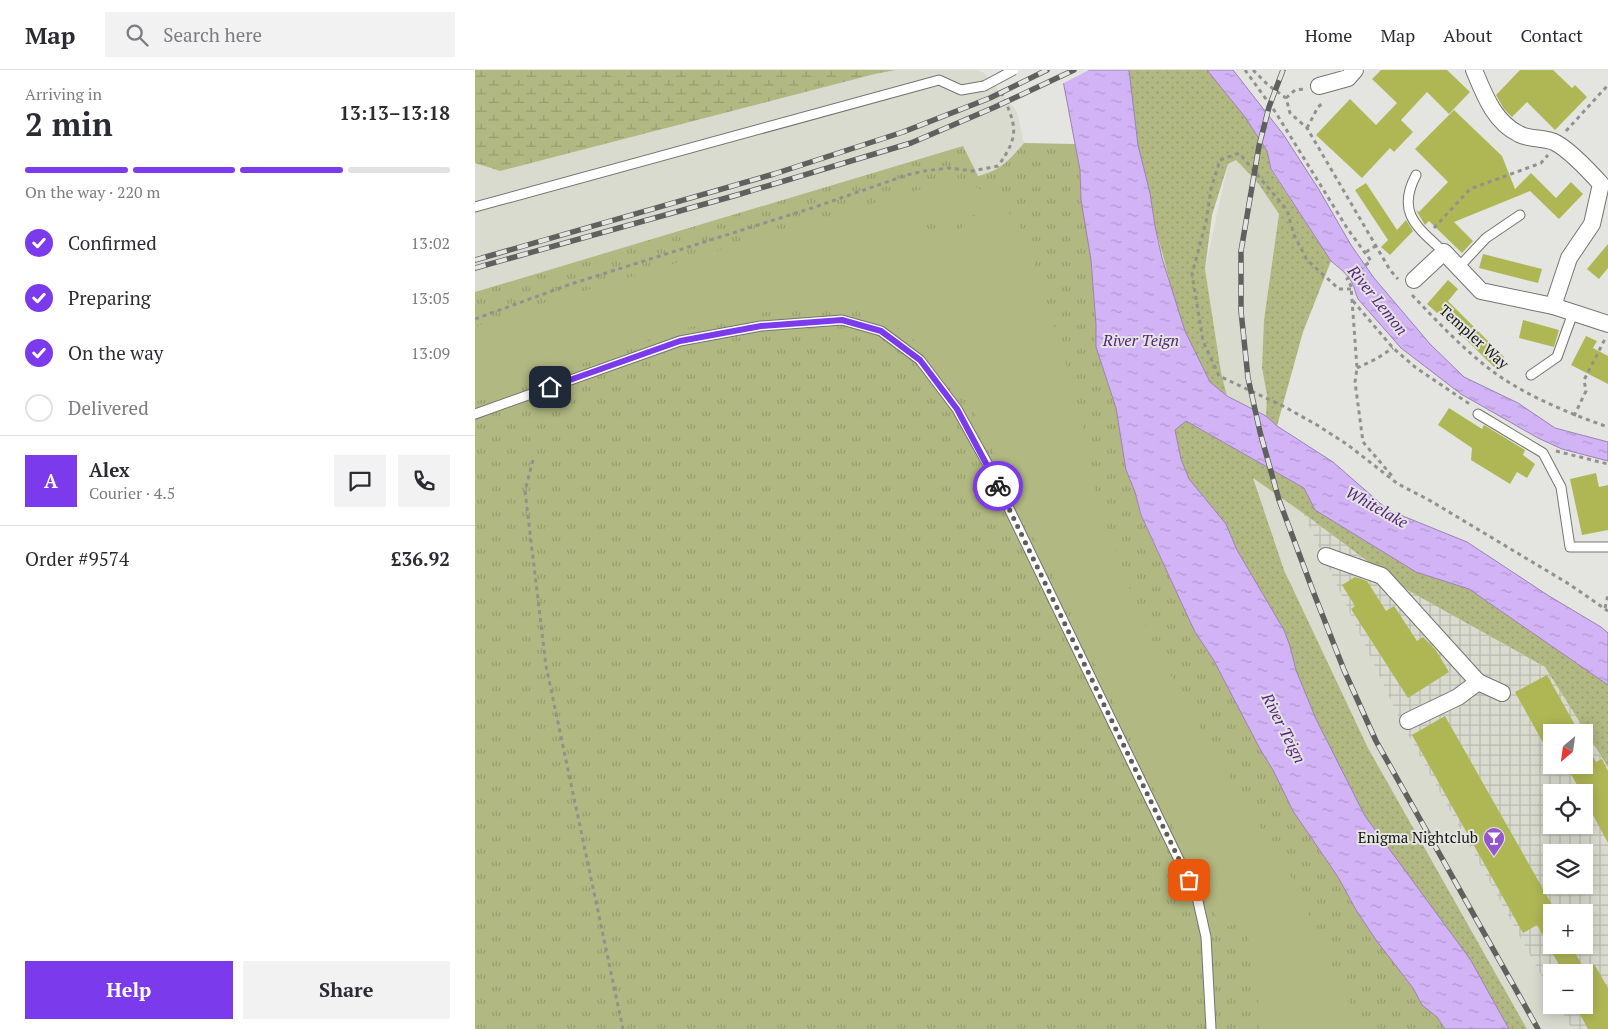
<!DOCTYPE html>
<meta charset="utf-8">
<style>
:root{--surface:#fff;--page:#f2f2f3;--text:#2b2b33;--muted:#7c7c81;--line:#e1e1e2;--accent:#7c3aed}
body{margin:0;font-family:"PT Serif",serif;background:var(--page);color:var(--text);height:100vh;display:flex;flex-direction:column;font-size:19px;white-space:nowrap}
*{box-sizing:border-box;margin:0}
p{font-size:16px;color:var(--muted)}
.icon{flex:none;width:28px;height:28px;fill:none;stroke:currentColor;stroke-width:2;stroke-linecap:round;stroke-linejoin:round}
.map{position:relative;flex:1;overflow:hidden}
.sheet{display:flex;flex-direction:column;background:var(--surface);width:475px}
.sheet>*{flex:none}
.needle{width:32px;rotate:209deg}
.controls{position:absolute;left:1068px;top:654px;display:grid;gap:10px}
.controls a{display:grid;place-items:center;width:50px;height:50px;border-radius:0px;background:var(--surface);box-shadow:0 2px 12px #0003;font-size:25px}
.pin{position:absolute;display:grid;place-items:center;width:42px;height:42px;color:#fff;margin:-21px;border-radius:10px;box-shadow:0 2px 8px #0006}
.courier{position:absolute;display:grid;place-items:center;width:50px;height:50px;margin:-25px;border:4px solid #7c3aed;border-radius:50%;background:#fff;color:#222;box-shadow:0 1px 6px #0007}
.headline em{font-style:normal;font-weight:600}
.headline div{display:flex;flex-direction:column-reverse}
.headline{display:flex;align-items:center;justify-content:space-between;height:85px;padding:0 25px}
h1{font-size:32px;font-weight:600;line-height:38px}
.bar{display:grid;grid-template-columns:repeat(4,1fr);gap:8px 5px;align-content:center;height:60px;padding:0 25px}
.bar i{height:6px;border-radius:4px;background:var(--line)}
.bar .selected{background:var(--accent)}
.bar p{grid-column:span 4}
.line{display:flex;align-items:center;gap:12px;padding:0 25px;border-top:1px solid var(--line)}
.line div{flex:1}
.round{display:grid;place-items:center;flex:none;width:52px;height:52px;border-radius:0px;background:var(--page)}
ol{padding:0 25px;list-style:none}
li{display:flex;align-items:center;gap:15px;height:55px}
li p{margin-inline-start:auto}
li .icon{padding:5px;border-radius:50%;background:var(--accent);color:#fff;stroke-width:4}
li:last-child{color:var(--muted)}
li i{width:28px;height:28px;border:2px solid var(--line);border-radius:50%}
.primary-button{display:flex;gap:10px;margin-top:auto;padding:10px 25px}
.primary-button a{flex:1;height:58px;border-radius:0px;background:var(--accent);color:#fff;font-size:20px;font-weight:600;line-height:58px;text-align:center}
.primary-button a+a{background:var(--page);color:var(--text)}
header{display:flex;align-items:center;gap:30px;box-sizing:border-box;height:70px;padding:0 25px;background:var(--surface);border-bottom:1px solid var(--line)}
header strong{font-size:24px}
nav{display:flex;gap:28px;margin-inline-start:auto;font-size:18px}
.search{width:350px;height:45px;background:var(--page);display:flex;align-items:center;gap:12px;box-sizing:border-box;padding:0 18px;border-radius:0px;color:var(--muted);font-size:19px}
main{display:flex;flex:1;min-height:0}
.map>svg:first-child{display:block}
.built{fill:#d9dbcf}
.industrial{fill:url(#industrial-grid);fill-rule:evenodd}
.grass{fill:url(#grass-dots)}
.wetland{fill:url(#wetland-marsh)}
.park{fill:url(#park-tufts)}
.pitch{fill:#b2b881;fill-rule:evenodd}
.water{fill:url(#water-ripples);stroke:#9983b2}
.pier{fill:#e4e5e1}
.building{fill:#afb755}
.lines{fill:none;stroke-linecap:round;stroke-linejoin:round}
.lane-casing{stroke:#747471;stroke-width:11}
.street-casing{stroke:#747471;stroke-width:18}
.path{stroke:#91928f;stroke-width:3;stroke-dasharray:4 4;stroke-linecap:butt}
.lane{stroke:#fff;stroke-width:9}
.street{stroke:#fff;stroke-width:16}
.rail-casing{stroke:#60615f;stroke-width:5.5}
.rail{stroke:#e4e5e1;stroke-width:4;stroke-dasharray:11;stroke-linecap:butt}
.lane-bridge-casing{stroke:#747471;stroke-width:11;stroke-linecap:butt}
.lane-bridge{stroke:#fff;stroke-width:9}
.done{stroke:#5d5d5b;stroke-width:5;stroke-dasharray:0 9}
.route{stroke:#7c3aed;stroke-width:6}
.labels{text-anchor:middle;stroke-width:4;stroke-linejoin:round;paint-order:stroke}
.street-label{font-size:15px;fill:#141413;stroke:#e4e5e1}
.poi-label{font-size:15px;fill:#141413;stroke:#e4e5e1;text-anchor:end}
.water-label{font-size:16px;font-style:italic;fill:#572281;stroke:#e4e5e1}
</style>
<header>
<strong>Map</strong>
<div class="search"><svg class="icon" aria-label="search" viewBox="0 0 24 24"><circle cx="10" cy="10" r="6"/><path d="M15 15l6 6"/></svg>Search here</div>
<nav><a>Home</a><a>Map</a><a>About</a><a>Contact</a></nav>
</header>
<main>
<section class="sheet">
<div class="headline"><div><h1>2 min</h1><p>Arriving in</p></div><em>13:13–13:18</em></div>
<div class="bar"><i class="selected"></i><i class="selected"></i><i class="selected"></i><i></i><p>On the way · 220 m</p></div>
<ol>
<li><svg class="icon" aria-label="check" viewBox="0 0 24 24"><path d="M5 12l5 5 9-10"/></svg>Confirmed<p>13:02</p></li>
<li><svg class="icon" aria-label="check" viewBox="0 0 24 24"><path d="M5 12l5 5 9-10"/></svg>Preparing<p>13:05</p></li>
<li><svg class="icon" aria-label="check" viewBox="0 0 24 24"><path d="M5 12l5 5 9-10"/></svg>On the way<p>13:09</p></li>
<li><i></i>Delivered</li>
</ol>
<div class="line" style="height:90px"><b class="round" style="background:var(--accent);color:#fff">A</b><div><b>Alex</b><p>Courier · 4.5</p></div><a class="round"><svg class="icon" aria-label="chat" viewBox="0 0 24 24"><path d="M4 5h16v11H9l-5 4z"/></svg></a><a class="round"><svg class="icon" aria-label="phone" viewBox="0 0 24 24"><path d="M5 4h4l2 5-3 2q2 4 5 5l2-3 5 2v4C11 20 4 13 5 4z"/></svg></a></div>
<div class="line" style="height:65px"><div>Order #9574</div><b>£36.92</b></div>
<div class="primary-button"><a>Help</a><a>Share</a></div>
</section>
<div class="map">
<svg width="1133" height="959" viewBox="0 0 1133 959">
<defs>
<pattern id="industrial-grid" width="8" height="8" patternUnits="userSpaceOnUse" patternTransform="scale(1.25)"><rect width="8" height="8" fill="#d9dbcf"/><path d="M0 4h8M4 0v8" fill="none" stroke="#b9bbb1"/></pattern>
<pattern id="grass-dots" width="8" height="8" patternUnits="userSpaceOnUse" patternTransform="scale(1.25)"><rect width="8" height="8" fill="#b2b881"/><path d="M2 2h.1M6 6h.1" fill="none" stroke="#989d6f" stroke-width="1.8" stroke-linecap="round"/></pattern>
<pattern id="wetland-marsh" width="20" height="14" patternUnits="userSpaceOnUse" patternTransform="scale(1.25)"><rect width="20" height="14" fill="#b2b881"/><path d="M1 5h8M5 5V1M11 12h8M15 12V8" fill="none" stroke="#989d6f"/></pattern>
<pattern id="park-tufts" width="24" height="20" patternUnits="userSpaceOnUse" patternTransform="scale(1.25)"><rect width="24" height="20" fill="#b2b881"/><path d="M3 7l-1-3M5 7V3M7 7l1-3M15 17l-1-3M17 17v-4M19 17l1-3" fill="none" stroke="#989d6f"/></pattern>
<pattern id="water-ripples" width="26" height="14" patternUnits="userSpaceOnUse" patternTransform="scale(1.25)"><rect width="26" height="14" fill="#d2b3f6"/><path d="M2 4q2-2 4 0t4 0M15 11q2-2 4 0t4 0" fill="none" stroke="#b399d2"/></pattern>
</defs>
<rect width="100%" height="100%" fill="#e4e5e1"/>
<g class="built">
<path d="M421,0H503L509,3L542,42L549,73L528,96L515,103L502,106L488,77L0,222V93L25,101L400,4Z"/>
<path d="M761,90L783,113L804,144L789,250L787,298L792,325L791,346L752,326L746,302L730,199L753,94Z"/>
<path d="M777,407L828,443L926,652L1076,923V935H1083L1097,959H1052L893,678L809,500Z"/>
</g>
<path class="industrial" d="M828,443L927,517L1070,597L1133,697V959H1097L1083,935H1109V902H1076V923L926,652ZM1076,662H1109V695H1076ZM1076,722H1109V755H1076ZM1076,782H1109V815H1076ZM1076,842H1109V875H1076Z"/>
<g class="grass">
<path d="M653,0H732L770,47L792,81L796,100L856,191L828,262L802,356L791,346L792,325L787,298L789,250L804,144L783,113L761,90L753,94L737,145L730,199L746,302L752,326L735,312L710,261L701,235L680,156L675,123L663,75Z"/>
<path d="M711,351L829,418L840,440L941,502L994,519L1133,615V697L1070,597L927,517L828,443L778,408L809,500L893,678L1052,959H1034L995,889L890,747L841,649L821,600L815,576L809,560L762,480L751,454L714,409L706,389L700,360Z"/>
</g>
<path class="wetland" d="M0,0H421L400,4L25,101L0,93Z"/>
<path class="park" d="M549,73L600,74L605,100V119L616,190L621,256V277L641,338L651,400L660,422L666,446L720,562L738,589L785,679L798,700L818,741L863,807L881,840L901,870L938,918L947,935L962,947L970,959H0V222L488,76L503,106C526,101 534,90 549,73Z"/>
<path class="pitch" d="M490,112L522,127L546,159L567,217L599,319L621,422L644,493L675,568L736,677L818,810L886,959H785L781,902L769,851L747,858L501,345L472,301L434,266L412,250L375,238L311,239L264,246L198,261L0,332V257L46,240L453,117ZM483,144L501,145C485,164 461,172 439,158L449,152Z"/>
<g class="water">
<path d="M586,0H654L663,75L675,123L680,156L687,188L710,261L735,312L752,326L791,346L802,356L858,392L913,440L992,472L1074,526L1126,557L1133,563V615L994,519L941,502L840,440L829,418L711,351L700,360L706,389L714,409L751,454L762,480L809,560L815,576L821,600L841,649L890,746L995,889L1034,959H970L962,947L947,935L938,918L901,870L881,840L863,807L818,741L798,700L785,679L738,589L720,562L712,545L666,445L660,422L651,400L641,338L621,277V255L616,190L606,130L605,100Z"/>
<path d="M732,0H758L808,64L843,118L876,175L899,208L955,274L989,307L1043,333L1080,358L1133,372V391L1087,379L1063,368L986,324L926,278L883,229C880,223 880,218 877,213C873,204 863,197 856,191L796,99L792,81L770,47Z"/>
</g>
<path class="pier" d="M584,0H614L587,14Z"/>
<g class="building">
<path d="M906,0H972L995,22L974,44L952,22L926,50L938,62L919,82L915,78L887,108L841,65L875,29L901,55L922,33L897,9Z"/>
<path d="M1045,0H1078L1097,18L1100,15L1112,27L1080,60L1052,32L1037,47L1029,39L1021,25Z"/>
<path d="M979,40L1027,86L1040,119L1056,103L1081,128L1096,112L1108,124L1084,149L1055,121L979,152L998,171L987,183L954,151L950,155L941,140L944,142L973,112L940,79Z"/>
<path d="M891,113L922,160L931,150L938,161L915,185L906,177L913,170L880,120Z"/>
<path d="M1133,174V198L1124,209L1112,199Z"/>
<path d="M1008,184L1067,199L1063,213L1004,198Z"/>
<path d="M973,210L983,219L973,231L1029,287L1019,297L963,242L962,243L952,234Z"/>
<path d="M1048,250L1084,260L1079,277L1044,268Z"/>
<path d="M1111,266L1122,271L1118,278L1133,286V314L1096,295Z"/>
<path d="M974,338L1007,359L1009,355L1050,380L1048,385L1060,394L1052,408L1042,402L1035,414L996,390L997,378L963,355Z"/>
<path d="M1121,403L1124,417L1133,415V460L1107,465L1095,409Z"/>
<path d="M880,507L892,511L911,541L919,536L942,571L948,567L960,579L974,602L933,628L876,539L880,536L867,515Z"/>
<path d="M1072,605L1104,662H1076V687L1040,622Z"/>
<path d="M970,646L1081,842H1076V875H1096L1109,899L1119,894L1133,918V959H1113L1100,935H1109V902H1088L1062,855L1048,863L937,665Z"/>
<path d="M1109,671L1121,692L1127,689L1133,701V773L1109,728V722H1106L1091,695H1109Z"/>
</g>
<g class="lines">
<g class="lane-casing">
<g id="lane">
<path d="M941,105C921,143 942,157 969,182"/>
<path d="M0,137L464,10L486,20L509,16"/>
<path d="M983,198L1011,168L1045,145"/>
<path d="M1056,305L1082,287L1098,243"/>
<path d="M0,344L205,271L286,256L367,250L406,261L445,290L482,339L512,393L722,827L731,867L736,959"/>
<path d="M1003,344L1068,383L1086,417L1095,477H1133"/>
</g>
</g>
<g class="street-casing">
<g id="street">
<path d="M999,0C1009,24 1019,52 1044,64C1055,70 1071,67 1081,73C1094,80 1116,103 1126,114L1117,154L1094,188L1078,236"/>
<path d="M844,16L873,8L880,0"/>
<path d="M939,210L969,182L1006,221L1078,236L1133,254"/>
<path d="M851,486L907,506L1003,612L1027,623"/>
<path d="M933,651L983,627L1003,612"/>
</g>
</g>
<g class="path">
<path d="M770,0L801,43L872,158L896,191L872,209L876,216L882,298L880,312L888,372L918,407"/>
<path d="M778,0L793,15L811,28L815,43L832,58L915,200L923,209"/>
<path d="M811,28L820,20L830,19"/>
<path d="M832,58L843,37L849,32"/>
<path d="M1091,61L1133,15"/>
<path d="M959,158L995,119L1066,93L1073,85"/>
<path d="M891,182L902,175"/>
<path d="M876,219H864L832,190L819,165L812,140L764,83L745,90L736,119L731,152L717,204L728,271L744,306L808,336L842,355L873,375L923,414L954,430L1094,514L1133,541"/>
<path d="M937,225C961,250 985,276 1012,297C1046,324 1093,343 1133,357"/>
<path d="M878,231L918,278L940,297L996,335"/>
<path d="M0,249L96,214L337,138L432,105L449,101L473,98L497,101L523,96C547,63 540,54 525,19"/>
<path d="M882,298L901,289L918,278"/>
<path d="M1099,346L1111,321L1109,310L1130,269"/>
<path d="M1081,381L1133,394"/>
<path d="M58,390L50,421L71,596L148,959"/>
<path d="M1130,538L1133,525"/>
</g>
<use href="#lane" class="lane"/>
<use href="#street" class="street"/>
<g class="rail-casing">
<g id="rail">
<path d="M808,0L794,37L784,76L766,181V241L773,308L785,362L804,430L838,521L869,600L901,671L1063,959"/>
<path d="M0,190L299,104L428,62L515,28L572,0"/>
<path d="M0,198L262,125L436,73L520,37L599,0"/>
</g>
</g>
<use href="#rail" class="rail"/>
<g class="lane-bridge-casing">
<path id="lane-bridge" d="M509,16L539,0"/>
</g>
<use href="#lane-bridge" class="lane-bridge"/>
</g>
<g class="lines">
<path class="done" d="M523,416L714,810"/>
<path class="route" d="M75,317L205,271L286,256L367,250L406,261L445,290L482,339L523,416"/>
</g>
<defs>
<g id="bar-pin" transform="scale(1.125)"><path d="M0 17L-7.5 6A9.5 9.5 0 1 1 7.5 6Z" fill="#9456cd" stroke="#e4e5e1"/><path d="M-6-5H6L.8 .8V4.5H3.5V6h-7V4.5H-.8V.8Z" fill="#fff"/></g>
</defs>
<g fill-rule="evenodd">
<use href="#bar-pin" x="1019" y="768"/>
</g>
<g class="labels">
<g class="street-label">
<text transform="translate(999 267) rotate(42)" y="5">Templer Way</text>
</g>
<g class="poi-label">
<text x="1003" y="773">Enigma Nightclub</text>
</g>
<g class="water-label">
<text transform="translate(903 230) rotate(51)" y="6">River Lemon</text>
<text x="666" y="276">River Teign</text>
<text transform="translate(902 437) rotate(29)" y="6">Whitelake</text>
<text transform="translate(809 658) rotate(63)" y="6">River Teign</text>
</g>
</g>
</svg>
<div class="controls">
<a><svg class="needle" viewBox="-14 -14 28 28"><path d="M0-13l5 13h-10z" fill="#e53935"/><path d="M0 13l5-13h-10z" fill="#7c7c81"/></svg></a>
<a><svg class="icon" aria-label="locate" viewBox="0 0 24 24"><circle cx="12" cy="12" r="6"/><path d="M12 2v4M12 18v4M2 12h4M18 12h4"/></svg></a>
<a><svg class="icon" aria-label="layers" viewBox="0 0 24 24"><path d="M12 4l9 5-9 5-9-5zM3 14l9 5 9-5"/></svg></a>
<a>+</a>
<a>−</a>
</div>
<div class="pin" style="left:714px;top:810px;background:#ea580c"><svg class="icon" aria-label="bag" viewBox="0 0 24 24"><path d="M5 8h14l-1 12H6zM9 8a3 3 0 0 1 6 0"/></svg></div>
<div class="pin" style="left:75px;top:317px;background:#1f2937"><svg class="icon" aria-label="home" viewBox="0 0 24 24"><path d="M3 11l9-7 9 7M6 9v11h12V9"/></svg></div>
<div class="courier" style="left:523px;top:416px"><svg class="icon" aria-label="bike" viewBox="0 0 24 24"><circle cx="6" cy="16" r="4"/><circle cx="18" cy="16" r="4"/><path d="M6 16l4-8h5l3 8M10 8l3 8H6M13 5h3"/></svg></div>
</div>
</main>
